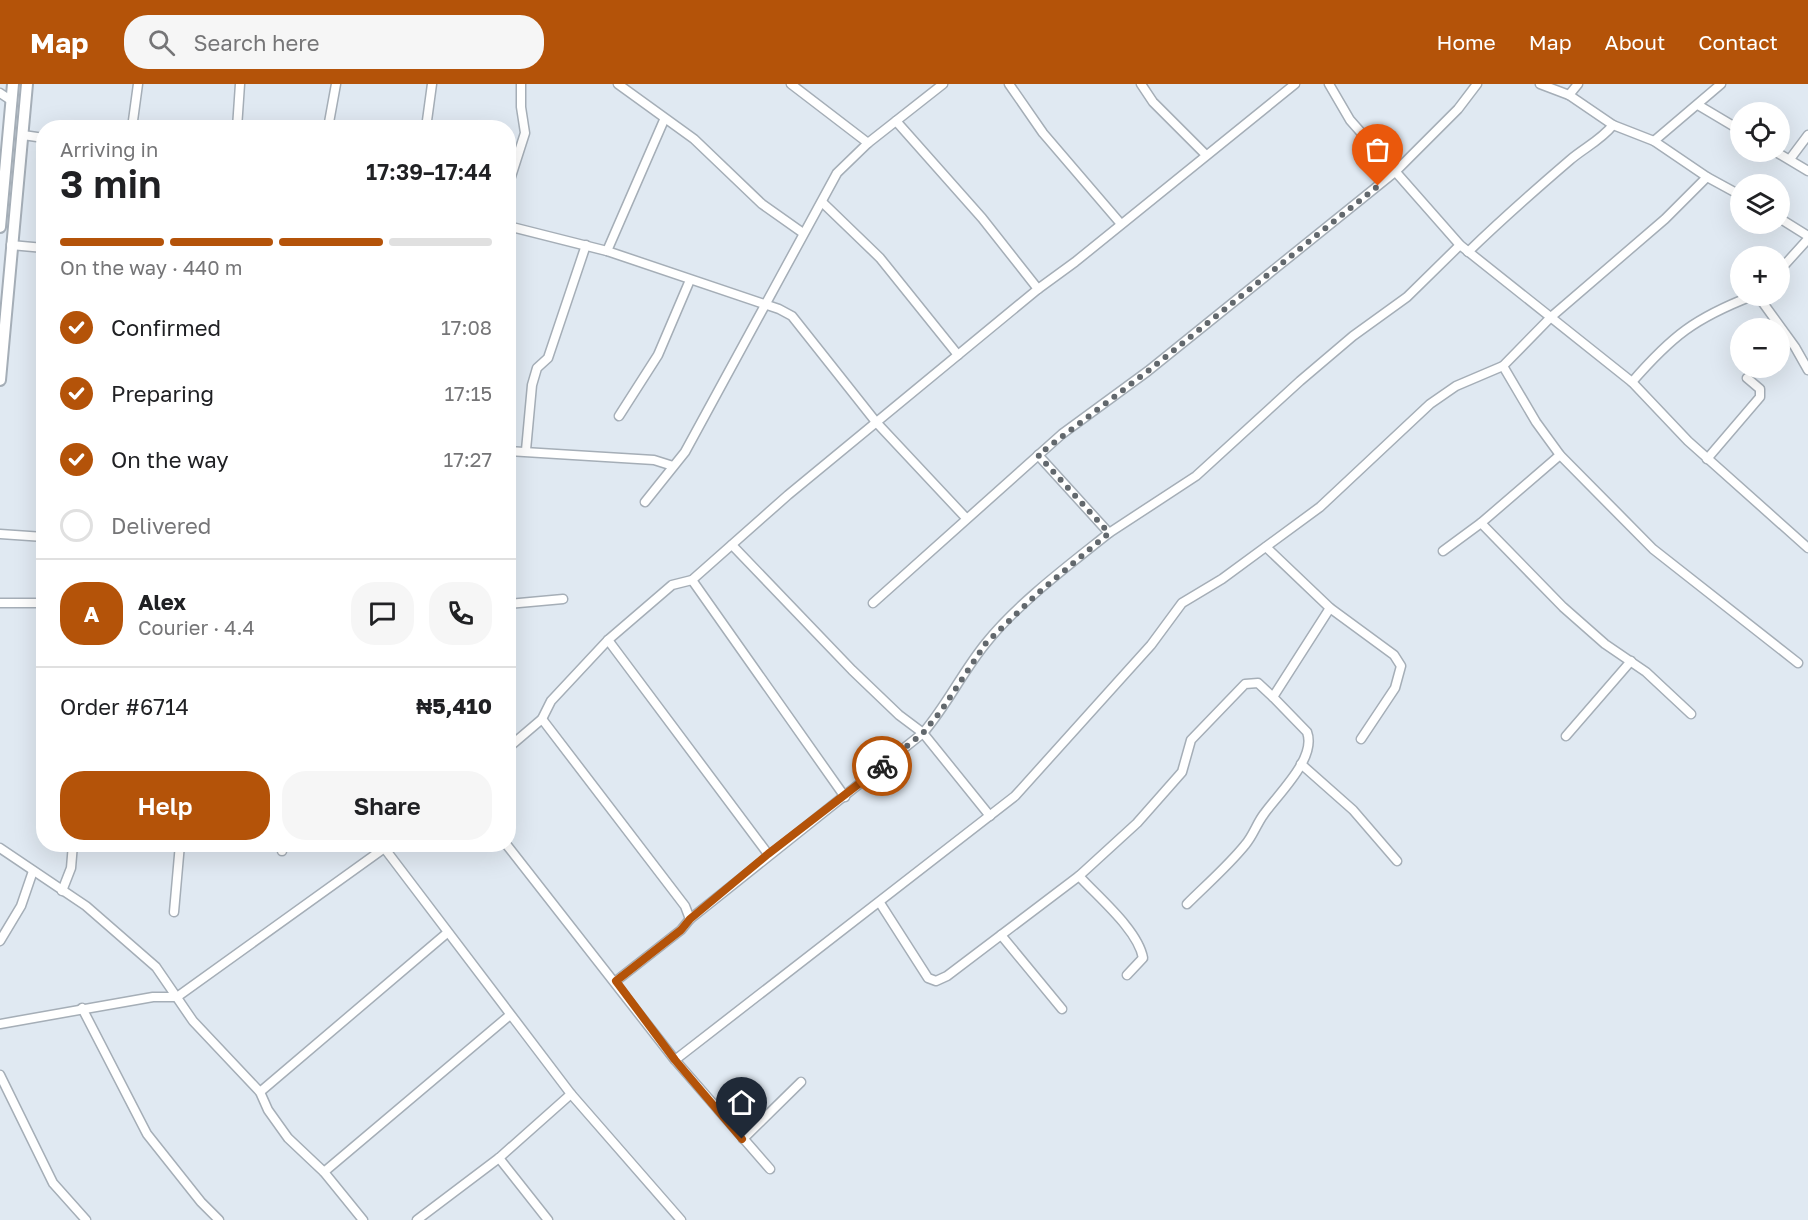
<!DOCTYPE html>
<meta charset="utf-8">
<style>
:root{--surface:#fff;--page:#f6f6f6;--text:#202124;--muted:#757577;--line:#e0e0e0;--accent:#b45309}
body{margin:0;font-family:"Golos Text",sans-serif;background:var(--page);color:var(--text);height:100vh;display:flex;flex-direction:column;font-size:22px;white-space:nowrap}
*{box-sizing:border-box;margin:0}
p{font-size:20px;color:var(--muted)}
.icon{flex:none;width:33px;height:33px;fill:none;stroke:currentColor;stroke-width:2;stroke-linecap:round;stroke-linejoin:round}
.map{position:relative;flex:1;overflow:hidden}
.side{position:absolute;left:36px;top:36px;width:480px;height:732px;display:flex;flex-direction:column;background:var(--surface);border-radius:24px;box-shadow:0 6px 24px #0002}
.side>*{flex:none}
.fabs{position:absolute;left:1730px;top:18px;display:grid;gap:12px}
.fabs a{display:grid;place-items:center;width:60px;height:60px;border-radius:50%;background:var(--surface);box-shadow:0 6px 24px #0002;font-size:30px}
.pin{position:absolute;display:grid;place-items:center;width:51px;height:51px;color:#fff;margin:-62px -26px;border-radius:50% 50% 50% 0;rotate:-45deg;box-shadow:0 0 6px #0007}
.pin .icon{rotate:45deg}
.courier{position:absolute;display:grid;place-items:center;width:60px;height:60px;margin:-30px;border:4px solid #b45309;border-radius:50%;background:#fff;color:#222;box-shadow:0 2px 8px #0007}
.overview em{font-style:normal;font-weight:600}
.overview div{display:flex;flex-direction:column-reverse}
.overview{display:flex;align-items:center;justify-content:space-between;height:102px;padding:0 24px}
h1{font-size:39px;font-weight:600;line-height:45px}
.bar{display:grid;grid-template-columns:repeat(4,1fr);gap:9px 6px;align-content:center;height:72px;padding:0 24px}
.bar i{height:8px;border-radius:4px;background:var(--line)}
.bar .selected{background:var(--accent)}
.bar p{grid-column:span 4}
.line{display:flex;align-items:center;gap:15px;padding:0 24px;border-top:2px solid var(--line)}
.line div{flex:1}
.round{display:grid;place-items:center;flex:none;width:63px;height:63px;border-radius:24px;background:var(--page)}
ol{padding:0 24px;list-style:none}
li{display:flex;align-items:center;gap:18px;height:66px}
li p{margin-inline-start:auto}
li .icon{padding:6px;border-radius:50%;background:var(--accent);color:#fff;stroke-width:4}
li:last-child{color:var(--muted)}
li i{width:33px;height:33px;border:3px solid var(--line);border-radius:50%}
.action{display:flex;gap:12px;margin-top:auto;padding:12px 24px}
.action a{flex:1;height:69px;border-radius:24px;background:var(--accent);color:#fff;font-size:24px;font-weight:600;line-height:69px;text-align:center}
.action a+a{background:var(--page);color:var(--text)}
header{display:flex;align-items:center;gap:36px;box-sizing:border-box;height:84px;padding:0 30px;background:var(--accent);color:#fff}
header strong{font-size:28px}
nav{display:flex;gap:33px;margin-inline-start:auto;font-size:21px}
.search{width:420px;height:54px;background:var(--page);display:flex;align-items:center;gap:15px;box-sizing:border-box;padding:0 21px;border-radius:24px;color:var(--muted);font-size:22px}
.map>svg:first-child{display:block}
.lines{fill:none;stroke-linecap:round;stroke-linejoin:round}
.minor-casing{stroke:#a5aeb7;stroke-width:11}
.tertiary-casing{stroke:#a5aeb7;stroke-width:14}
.minor{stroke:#fff;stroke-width:8}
.tertiary{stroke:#fff;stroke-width:10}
.done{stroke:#62686d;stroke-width:6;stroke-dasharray:0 10.8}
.route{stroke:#b45309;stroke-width:8}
</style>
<header>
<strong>Map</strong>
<div class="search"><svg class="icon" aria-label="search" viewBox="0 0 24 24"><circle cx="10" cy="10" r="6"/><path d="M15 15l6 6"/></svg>Search here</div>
<nav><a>Home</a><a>Map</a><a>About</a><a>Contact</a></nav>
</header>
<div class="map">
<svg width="1808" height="1136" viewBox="0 0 1808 1136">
<rect width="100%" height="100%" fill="#e0e9f2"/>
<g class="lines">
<g class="minor-casing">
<g id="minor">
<path d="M618,0L694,55L762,120L803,149"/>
<path d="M791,0L868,59"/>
<path d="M1009,0L1043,49L1121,140"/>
<path d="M1141,0L1153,18L1206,71"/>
<path d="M1329,0L1350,36L1460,161L1632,298L1688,357L1808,464"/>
<path d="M1540,0L1569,11"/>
<path d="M1578,0L1569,11L1613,41"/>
<path d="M0,9L12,17"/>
<path d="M1698,21L1740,46"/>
<path d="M896,37L982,134L1038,205"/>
<path d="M132,44L138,0"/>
<path d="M237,44L240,0"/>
<path d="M328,44L336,0"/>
<path d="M426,44L432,0"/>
<path d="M23,51L44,54"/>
<path d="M1654,57L1721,0"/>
<path d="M1776,68L1808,87"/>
<path d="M1790,75L1808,51"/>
<path d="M508,102L525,49L521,23V0"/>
<path d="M822,118L880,174L958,271"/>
<path d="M1779,134L1808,152"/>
<path d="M508,142L607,167L779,225L792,232L876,338L966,434"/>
<path d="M11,161L44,164"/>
<path d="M607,167L664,36"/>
<path d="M1468,168C1501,136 1535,106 1570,76C1584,64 1601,56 1613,41L1654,57L1707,93"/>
<path d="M1779,187L1808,155"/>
<path d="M1758,212L1795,263L1808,286"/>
<path d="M1503,282L1536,338L1560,371L1653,465L1798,579"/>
<path d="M1632,298C1672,252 1695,234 1752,212"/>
<path d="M619,332L658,271L690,196"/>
<path d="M526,366L532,301L537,284L548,274L586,161"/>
<path d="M508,367L654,376L673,382"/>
<path d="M1038,371L1109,449L1196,392L1300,297L1353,252L1407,213L1460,161"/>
<path d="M1707,375L1760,313V305L1747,294"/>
<path d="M645,418L685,368L837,89L868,59L943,0"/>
<path d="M1481,439L1563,523L1605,560L1646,588L1691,630"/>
<path d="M0,450L44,453"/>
<path d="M732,461L852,586L899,631L923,649L990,732"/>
<path d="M1266,463L1330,524L1394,571L1401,582L1395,604L1361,655"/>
<path d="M1443,467L1481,439L1560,371"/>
<path d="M692,496L845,713"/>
<path d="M0,519H44"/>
<path d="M873,519L1062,350L1148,287L1395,88L1458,25L1477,0"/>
<path d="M508,520L563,515"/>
<path d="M608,556L768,770"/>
<path d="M542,635L685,822L690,835L681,846L616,897"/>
<path d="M1566,652L1631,577"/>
<path d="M508,664L542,635L551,617L608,556L672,501L692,496L788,411L1038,205L1075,178L1295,0"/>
<path d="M1301,680L1353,726L1397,777"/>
<path d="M506,760L675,976L770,1085"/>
<path d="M0,764L86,822L156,883L193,937L260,1008L268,1026L288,1054L324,1088L363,1136"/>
<path d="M385,765L571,1010L681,1136"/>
<path d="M282,767V760"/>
<path d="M1079,792C1098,813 1138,846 1143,874L1127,891"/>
<path d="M62,807L71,784L73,760"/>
<path d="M880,819L928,894L936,897L947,892L1079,792L1137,739L1182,688L1191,656L1245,600L1258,599L1273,613L1330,524"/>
<path d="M1187,820C1206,801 1228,782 1245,761C1253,752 1257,739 1264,730C1278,710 1317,674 1307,648L1273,613"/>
<path d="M174,828L180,760"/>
<path d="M690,835L923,649C947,621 963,587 986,559C1018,519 1069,481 1109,449"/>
<path d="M1001,851L1062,925"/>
<path d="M0,857L21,822L33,787"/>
<path d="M82,924L147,1050L201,1118L219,1136"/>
<path d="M0,940L153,913H177L390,760"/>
<path d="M675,976L1015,712L1151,561L1182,519L1222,495L1320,423L1430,320L1456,302L1503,282L1551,233L1665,135L1707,93L1740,111"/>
<path d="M0,991L53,1099L86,1136"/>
<path d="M260,1008L447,849"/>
<path d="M743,1055L801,998"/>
<path d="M499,1074L548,1136"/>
<path d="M324,1088L510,931"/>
<path d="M417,1136L499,1074L571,1010"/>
</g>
</g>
<g class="tertiary-casing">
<g id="tertiary">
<path d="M0,143L13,0"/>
<path d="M0,296L27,0"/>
</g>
</g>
<use href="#minor" class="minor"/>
<use href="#tertiary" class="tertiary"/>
</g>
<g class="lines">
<path class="done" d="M882,682L923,649L941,627L986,559L1038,509L1109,449L1038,371L1148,287L1378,102"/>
<path class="route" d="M742,1055L675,976L616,897L681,846L690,835L768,770L882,682"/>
</g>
</svg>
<div class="fabs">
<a><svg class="icon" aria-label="locate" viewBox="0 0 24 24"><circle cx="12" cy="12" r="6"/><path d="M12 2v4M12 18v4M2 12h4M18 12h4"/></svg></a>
<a><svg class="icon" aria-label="layers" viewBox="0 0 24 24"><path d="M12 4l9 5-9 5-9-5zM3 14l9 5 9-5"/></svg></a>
<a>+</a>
<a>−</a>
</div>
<div class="pin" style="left:1378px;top:102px;background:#ea580c"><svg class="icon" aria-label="bag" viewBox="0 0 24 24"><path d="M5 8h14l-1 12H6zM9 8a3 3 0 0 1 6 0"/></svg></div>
<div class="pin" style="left:742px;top:1055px;background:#1f2937"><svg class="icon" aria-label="home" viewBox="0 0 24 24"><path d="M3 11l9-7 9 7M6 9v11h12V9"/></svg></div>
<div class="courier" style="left:882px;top:682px"><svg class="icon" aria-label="bike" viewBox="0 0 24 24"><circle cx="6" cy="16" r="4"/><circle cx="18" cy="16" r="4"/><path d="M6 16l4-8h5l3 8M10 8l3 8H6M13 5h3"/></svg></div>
<section class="side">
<div class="overview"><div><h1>3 min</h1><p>Arriving in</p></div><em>17:39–17:44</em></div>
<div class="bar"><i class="selected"></i><i class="selected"></i><i class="selected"></i><i></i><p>On the way · 440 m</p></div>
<ol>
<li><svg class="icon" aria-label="check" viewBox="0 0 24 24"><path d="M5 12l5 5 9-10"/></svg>Confirmed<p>17:08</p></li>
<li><svg class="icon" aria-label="check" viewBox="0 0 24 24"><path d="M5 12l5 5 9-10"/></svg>Preparing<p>17:15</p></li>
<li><svg class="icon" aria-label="check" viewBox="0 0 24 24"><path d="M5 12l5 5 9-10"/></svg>On the way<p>17:27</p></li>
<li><i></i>Delivered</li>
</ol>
<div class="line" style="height:108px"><b class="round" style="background:var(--accent);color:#fff">A</b><div><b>Alex</b><p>Courier · 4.4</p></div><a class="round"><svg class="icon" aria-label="chat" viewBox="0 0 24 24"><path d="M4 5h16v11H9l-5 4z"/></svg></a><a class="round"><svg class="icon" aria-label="phone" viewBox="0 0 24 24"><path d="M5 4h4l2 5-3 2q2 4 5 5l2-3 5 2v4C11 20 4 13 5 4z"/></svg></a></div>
<div class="line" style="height:78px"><div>Order #6714</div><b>₦5,410</b></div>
<div class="action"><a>Help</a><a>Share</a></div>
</section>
</div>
